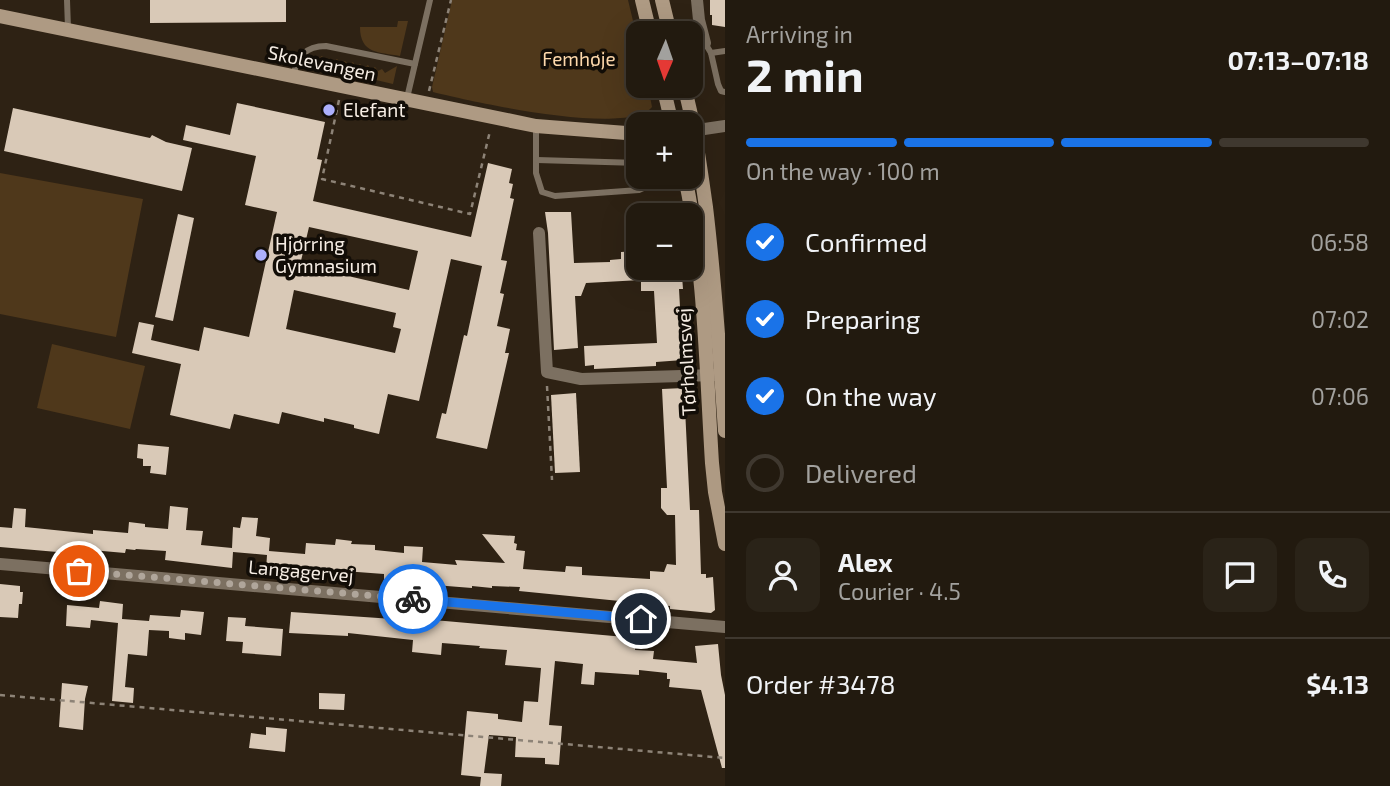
<!DOCTYPE html>
<meta charset="utf-8">
<style>
:root{--surface:#221a0f;--page:#2a2318;--text:#f1f3f6;--muted:#a2a19e;--line:#3f382f;--accent:#1a73e8}
body{margin:0;font-family:"Exo 2",sans-serif;background:var(--page);color:var(--text);height:100vh;display:flex;flex-direction:column;font-size:26px;white-space:nowrap}
*{box-sizing:border-box;margin:0}
p{font-size:23px;color:var(--muted)}
.icon{flex:none;width:38px;height:38px;fill:none;stroke:currentColor;stroke-width:2;stroke-linecap:round;stroke-linejoin:round}
.map{position:relative;flex:1;overflow:hidden}
.drawer{display:flex;flex-direction:column;background:var(--surface);width:665px}
.drawer>*{flex:none}
.needle{width:46px;rotate:182deg}
.controls{position:absolute;left:626px;top:21px;display:grid;gap:14px}
.controls a{display:grid;place-items:center;width:77px;height:77px;border-radius:14px;background:var(--surface);box-shadow:0 7px 28px #0002,0 0 0 2px var(--line);font-size:35px}
.pin{position:absolute;display:grid;place-items:center;width:60px;height:60px;color:#fff;margin:-30px;border:4px solid #fff;border-radius:50%;box-shadow:0 2px 7px #0007}
.courier{position:absolute;display:grid;place-items:center;width:70px;height:70px;margin:-35px;border:5px solid #1a73e8;border-radius:50%;background:#fff;color:#222;box-shadow:0 2px 9px #0007}
.headline em{font-style:normal;font-weight:700}
.headline div{display:flex;flex-direction:column-reverse}
.headline{display:flex;align-items:center;justify-content:space-between;height:119px;padding:0 21px}
h1{font-size:46px;font-weight:700;line-height:52px}
.bar{display:grid;grid-template-columns:repeat(4,1fr);gap:10px 7px;align-content:center;height:84px;padding:0 21px}
.bar i{height:9px;border-radius:5px;background:var(--line)}
.bar .active{background:var(--accent)}
.bar p{grid-column:span 4}
.line{display:flex;align-items:center;gap:18px;padding:0 21px;border-top:2px solid var(--line)}
.line div{flex:1}
.round{display:grid;place-items:center;flex:none;width:74px;height:74px;border-radius:14px;background:var(--page)}
ol{padding:0 21px;list-style:none}
li{display:flex;align-items:center;gap:21px;height:77px}
li p{margin-inline-start:auto}
li .icon{padding:7px;border-radius:50%;background:var(--accent);color:#fff;stroke-width:4}
li:last-child{color:var(--muted)}
li i{width:38px;height:38px;border:4px solid var(--line);border-radius:50%}
main{display:flex;flex:1;min-height:0}
.map>svg:first-child{display:block}
.green{fill:#4f381b}
.building{fill:#d9c9b7;fill-rule:evenodd}
.lines{fill:none;stroke-linecap:round;stroke-linejoin:round}
.path{stroke:#8d8377;stroke-width:2.5;stroke-dasharray:5 5;stroke-linecap:butt}
.lane{stroke:#7c7061;stroke-width:6}
.street{stroke:#7c7061;stroke-width:12}
.secondary{stroke:#ae9a83;stroke-width:14}
.done{stroke:#b0a69b;stroke-width:7;stroke-dasharray:0 12.6}
.route{stroke:#1a73e8;stroke-width:9}
.poi-dot{fill:#acaffb;stroke:#120d07;stroke-width:2.5}
.labels{text-anchor:middle;stroke-width:7;stroke-linejoin:round;paint-order:stroke}
.park-label{font-size:19px;fill:#fed9ac;stroke:#120d07}
.street-label{font-size:19px;fill:#f6ede4;stroke:#120d07}
.poi-label{font-size:19px;fill:#f6ede4;stroke:#120d07;text-anchor:start}
</style>
<main>
<div class="map">
<svg width="725" height="786" viewBox="0 0 725 786">
<rect width="100%" height="100%" fill="#2e2214"/>
<g class="green">
<path d="M452,0H628L639,46V86H648L652,107C628,137 469,101 433,92L432,87Z"/>
<path d="M398,21H408L400,56C379,52 360,54 360,27H397Z"/>
<path d="M314,55L317,59L322,56L325,60L329,58L333,62L337,59L341,63L345,61L349,65L353,62L356,67L360,64L364,68L368,65L371,70L375,67L378,71L382,69L385,73L397,66L393,84L376,80L372,73L313,61L307,65H303V61Z"/>
<path d="M0,173L143,199L116,337L0,314Z"/>
<path d="M52,344L145,366L130,429L37,408Z"/>
</g>
<g class="building">
<path d="M150,0H286V22L150,23Z"/>
<path d="M710,0H725V27L712,25V15H710Z"/>
<path d="M237,103L325,122L317,159L322,160L313,201L471,237L488,163L512,169L509,183L513,184L510,198L514,199L501,260L507,261L500,293L504,294L497,326L510,329L505,353H509L487,449L436,438L442,413L446,414L464,335L467,336L482,266L451,259L419,401L388,394L379,434L354,428V425L324,418V422L282,412L279,424L234,414L230,429L170,415L181,364L132,353L139,322L154,325L151,340L199,351L204,327L249,337L277,212L245,205L256,156L183,140L186,125L230,135ZM309,227L418,251L409,290L300,265ZM294,290L396,313L393,327L401,329L395,353L286,329Z"/>
<path d="M13,108L150,138L152,135L166,142L192,148L182,191L4,151Z"/>
<path d="M545,212H571L574,263L610,262V260L621,259V252L639,251V268H678V276H682L683,289H679L683,360L656,362V366L594,369V365L585,366L584,346L657,343L654,291H641V280L586,283L581,296H575L578,348L554,350L548,233Z"/>
<path d="M178,214L194,218L173,321L155,317Z"/>
<path d="M684,388L690,510H699L701,574H706V578L713,577L715,610L711,613L670,609V606L519,591L520,587L492,586V588L472,586V588L384,581V574L344,571L343,577L320,575V573L266,571L267,555L233,552L232,568L165,560L166,551L136,549L135,550L126,549L125,553L80,549V554L0,547V527L12,528L14,508L26,509L25,527L93,534V530L128,533L129,522L145,524V527L168,529L170,506L188,508L186,530L203,531L201,545L232,548L233,527L240,528L242,517L258,518L256,536L270,538L269,551L305,554L306,543L335,545L336,539L352,541L351,544L375,545V550L404,553V546L423,547L422,562L457,565L455,560L505,563L482,534L515,536L514,543L517,544L516,550L525,551L523,569L565,572L566,566L582,567V575L650,579V571L664,572L667,564L676,565L675,515H667L661,508V488H667L662,389Z"/>
<path d="M576,393L580,472L555,473L551,395Z"/>
<path d="M138,444L169,447L166,475L150,473L151,466H143V459L137,458Z"/>
<path d="M0,584L20,586V592H23L22,604H19L18,618L0,617Z"/>
<path d="M100,601L123,604L122,619L149,621L150,615L180,617L181,610L204,612L201,635L185,633V640L169,638V631L149,630L147,656L128,654L125,687L134,688L133,703L112,701L118,623L91,620L90,628L66,626L67,605L99,608Z"/>
<path d="M291,612L393,619L397,614L401,619L418,621V619L445,621L636,638L635,650L654,651L653,659L697,663L695,646L718,644L721,675L725,695V768H722L701,690L669,687L670,679H667V673L639,670V675L595,672L594,685L581,684L583,664L555,661L549,725L562,726L559,765L545,764V758L515,757L516,737L489,735L484,773L502,774L501,786H480L481,777L461,775L467,711L498,714V719L522,722L524,701L538,702L541,668L505,665L507,650L479,648L480,646L442,643L441,655L412,652L413,640L348,633V636L289,633Z"/>
<path d="M228,617L246,618L245,626L283,629L281,656L242,653L243,642L226,641Z"/>
<path d="M62,683L88,686L85,699L83,730L59,727Z"/>
<path d="M319,693L345,694L344,710L319,709Z"/>
<path d="M266,727L287,729L285,752L249,748L251,733L266,735Z"/>
</g>
<g class="lines">
<g class="path">
<path d="M429,91L451,0"/>
<path d="M339,100L322,179L470,214L490,131"/>
<path d="M547,386L552,480"/>
<path d="M0,695L725,758"/>
</g>
<g class="lane">
<path d="M67,0L68,28"/>
<path d="M705,43L711,53L725,51"/>
<path d="M711,53L718,84L721,91L725,92"/>
<path d="M293,77C297,57 305,46 326,46L415,64"/>
<path d="M407,98L430,0"/>
<path d="M536,126V173L542,192L555,196L639,190L650,185L652,177"/>
<path d="M537,160L639,163"/>
</g>
<g class="street">
<path d="M697,0L699,20L705,43"/>
<path d="M691,131L725,126"/>
<path d="M539,233L547,372L581,379L715,375"/>
<path d="M0,564L725,627"/>
</g>
<g class="secondary">
<path d="M642,0L650,33"/>
<path d="M662,0L670,33"/>
<path d="M0,16L536,126L639,134"/>
<path d="M663,86L672,124"/>
<path d="M684,86C695,126 700,166 706,207C715,282 720,356 725,431"/>
<path d="M685,177C705,271 706,367 712,463L715,492L725,544"/>
</g>
</g>
<g class="lines">
<path class="done" d="M79,571L413,599"/>
<path class="route" d="M413,599L641,619"/>
</g>
<g class="poi-dot">
<circle cx="329" cy="110" r="7"/>
<circle cx="261" cy="255" r="7"/>
</g>
<g class="labels">
<g class="park-label">
<text x="579" y="66">Femhøje</text>
</g>
<g class="street-label">
<text transform="translate(322 63) rotate(12)" y="7">Skolevangen</text>
<text transform="translate(686 362) rotate(-93)" y="7">Tørholmsvej</text>
<text transform="translate(301 571) rotate(5)" y="7">Langagervej</text>
</g>
<g class="poi-label">
<text x="343" y="117">Elefant</text>
<text x="275" y="251">Hjørring<tspan x="275" dy="22">Gymnasium</tspan></text>
</g>
</g>
</svg>
<div class="controls">
<a><svg class="needle" viewBox="-14 -14 28 28"><path d="M0-13l5 13h-10z" fill="#e53935"/><path d="M0 13l5-13h-10z" fill="#a2a19e"/></svg></a>
<a>+</a>
<a>−</a>
</div>
<div class="pin" style="left:79px;top:571px;background:#ea580c"><svg class="icon" aria-label="bag" viewBox="0 0 24 24"><path d="M5 8h14l-1 12H6zM9 8a3 3 0 0 1 6 0"/></svg></div>
<div class="pin" style="left:641px;top:619px;background:#1f2937"><svg class="icon" aria-label="home" viewBox="0 0 24 24"><path d="M3 11l9-7 9 7M6 9v11h12V9"/></svg></div>
<div class="courier" style="left:413px;top:599px"><svg class="icon" aria-label="bike" viewBox="0 0 24 24"><circle cx="6" cy="16" r="4"/><circle cx="18" cy="16" r="4"/><path d="M6 16l4-8h5l3 8M10 8l3 8H6M13 5h3"/></svg></div>
</div>
<section class="drawer">
<div class="headline"><div><h1>2 min</h1><p>Arriving in</p></div><em>07:13–07:18</em></div>
<div class="bar"><i class="active"></i><i class="active"></i><i class="active"></i><i></i><p>On the way · 100 m</p></div>
<ol>
<li><svg class="icon" aria-label="check" viewBox="0 0 24 24"><path d="M5 12l5 5 9-10"/></svg>Confirmed<p>06:58</p></li>
<li><svg class="icon" aria-label="check" viewBox="0 0 24 24"><path d="M5 12l5 5 9-10"/></svg>Preparing<p>07:02</p></li>
<li><svg class="icon" aria-label="check" viewBox="0 0 24 24"><path d="M5 12l5 5 9-10"/></svg>On the way<p>07:06</p></li>
<li><i></i>Delivered</li>
</ol>
<div class="line" style="height:126px"><a class="round"><svg class="icon" aria-label="person" viewBox="0 0 24 24"><circle cx="12" cy="8" r="4"/><path d="M4 21q1-7 8-7t8 7"/></svg></a><div><b>Alex</b><p>Courier · 4.5</p></div><a class="round"><svg class="icon" aria-label="chat" viewBox="0 0 24 24"><path d="M4 5h16v11H9l-5 4z"/></svg></a><a class="round"><svg class="icon" aria-label="phone" viewBox="0 0 24 24"><path d="M5 4h4l2 5-3 2q2 4 5 5l2-3 5 2v4C11 20 4 13 5 4z"/></svg></a></div>
<div class="line" style="height:91px"><div>Order #3478</div><b>$4.13</b></div>
</section>
</main>
